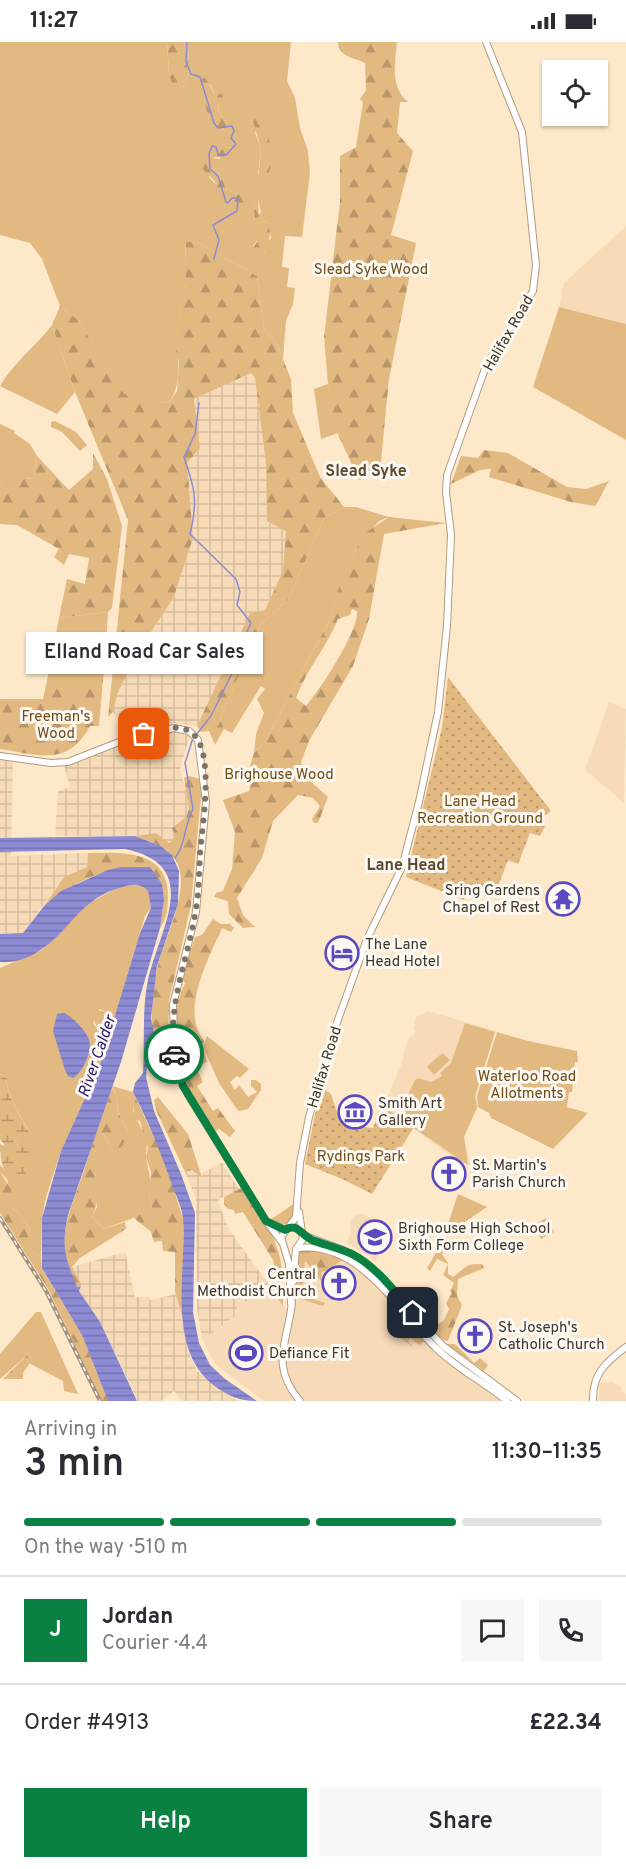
<!DOCTYPE html>
<meta charset="utf-8">
<style>
:root{--surface:#fff;--page:#f7f7f7;--text:#2b2b33;--muted:#7c7c81;--line:#e1e1e2;--accent:#0b8043}
body{margin:0;font-family:Overpass,sans-serif;background:var(--page);color:var(--text);height:100vh;display:flex;flex-direction:column;font-size:22px;white-space:nowrap}
*{box-sizing:border-box;margin:0}
p{font-size:20px;color:var(--muted)}
.icon{flex:none;width:33px;height:33px;fill:none;stroke:currentColor;stroke-width:2;stroke-linecap:round;stroke-linejoin:round}
.map{position:relative;height:1359px;overflow:hidden}
.drawer{display:flex;flex-direction:column;background:var(--surface);flex:1}
.drawer>*{flex:none}
.controls{position:absolute;left:542px;top:18px;display:grid;gap:12px}
.controls a{display:grid;place-items:center;width:66px;height:66px;border-radius:0px;background:var(--surface);box-shadow:0 2px 4px #0004;font-size:30px}
.pin{position:absolute;display:grid;place-items:center;width:51px;height:51px;color:#fff;margin:-26px;border-radius:12px;box-shadow:0 3px 9px #0006}
.courier{position:absolute;display:grid;place-items:center;width:60px;height:60px;margin:-30px;border:4px solid #0b8043;border-radius:50%;background:#fff;color:#222;box-shadow:0 2px 8px #0007}
.bubble{position:absolute;height:42px;border-radius:0px;background:var(--surface);box-shadow:0 2px 4px #0004;font-size:20px;font-weight:600;line-height:42px;text-align:center}
.summary em{font-style:normal;font-weight:600}
.summary div{display:flex;flex-direction:column-reverse}
.summary{display:flex;align-items:center;justify-content:space-between;height:102px;padding:0 24px}
h1{font-size:39px;font-weight:600;line-height:45px}
.bar{display:grid;grid-template-columns:repeat(4,1fr);gap:9px 6px;align-content:center;height:72px;padding:0 24px}
.bar i{height:8px;border-radius:4px;background:var(--line)}
.bar .active{background:var(--accent)}
.bar p{grid-column:span 4}
.line{display:flex;align-items:center;gap:15px;padding:0 24px;border-top:2px solid var(--line)}
.line div{flex:1}
.round{display:grid;place-items:center;flex:none;width:63px;height:63px;border-radius:0px;background:var(--page)}
.button{display:flex;gap:12px;margin-top:auto;padding:12px 24px}
.button a{flex:1;height:69px;border-radius:0px;background:var(--accent);color:#fff;font-size:24px;font-weight:600;line-height:69px;text-align:center}
.button a+a{background:var(--page);color:var(--text)}
.status{display:flex;justify-content:space-between;align-items:center;height:42px;padding:0 30px;background:var(--surface);direction:ltr}
.status svg{height:16px;fill:currentColor}
.map>svg:first-child{display:block}
.built{fill:#f7dbb8}
.industrial{fill:url(#industrial-grid)}
.green{fill:#e3b982;fill-rule:evenodd}
.forest{fill:url(#forest-firs);fill-rule:evenodd}
.wetland{fill:url(#wetland-marsh)}
.park{fill:url(#park-dots)}
.water{fill:url(#water-rules)}
.lines{fill:none;stroke-linecap:round;stroke-linejoin:round}
.stream{stroke:#8c8bd4;stroke-width:1.5}
.primary-casing{stroke:#b19c81;stroke-width:8}
.primary{stroke:#fff;stroke-width:6}
.rail-casing{stroke:#a3937e;stroke-width:4}
.rail{stroke:#fcf8f2;stroke-width:1.5;stroke-dasharray:4.5;stroke-linecap:butt}
.done{stroke:#827463;stroke-width:6;stroke-dasharray:0 10.8}
.route{stroke:#0b8043;stroke-width:8}
.labels{text-anchor:middle;stroke-width:6;stroke-linejoin:round;paint-order:stroke}
.park-label{font-size:15px;fill:#704d17;stroke:#fcf8f2}
.street-label{font-size:15px;fill:#3f362b;stroke:#fcf8f2}
.poi-label{font-size:15px;fill:#3f362b;stroke:#fcf8f2;text-anchor:start}
.neighbourhood-label{font-size:16px;font-weight:bold;fill:#5c4a31;stroke:#fcf8f2}
.water-label{font-size:16px;font-style:italic;fill:#28156b;stroke:#fcf8f2}
</style>
<div class="status"><b>11:27</b><svg viewBox="0 0 49 12"><path d="M0 12V9h3v3zM5 12V6h3v6zM10 12V3h3v9zM15 12V0h3v12zM26 1h20v11H26zM47 4h2v5h-2z"/></svg></div>
<div class="map">
<svg width="626" height="1359" viewBox="0 0 626 1359">
<defs>
<pattern id="industrial-grid" width="8" height="8" patternUnits="userSpaceOnUse" patternTransform="scale(1.5)"><rect width="8" height="8" fill="#f7dbb8"/><path d="M0 4h8M4 0v8" fill="none" stroke="#d5bd9e"/></pattern>
<pattern id="forest-firs" width="22" height="20" patternUnits="userSpaceOnUse" patternTransform="scale(1.5)"><rect width="22" height="20" fill="#e3b982"/><path d="M5 1l3.5 6h-7zM16 11l3.5 6h-7z" fill="#b9976b"/></pattern>
<pattern id="wetland-marsh" width="20" height="14" patternUnits="userSpaceOnUse" patternTransform="scale(1.5)"><rect width="20" height="14" fill="#e3b982"/><path d="M1 5h8M5 5V1M11 12h8M15 12V8" fill="none" stroke="#b9976b"/></pattern>
<pattern id="park-dots" width="8" height="8" patternUnits="userSpaceOnUse" patternTransform="scale(1.5)"><rect width="8" height="8" fill="#e3b982"/><path d="M2 2h.1M6 6h.1" fill="none" stroke="#b9976b" stroke-width="1.8" stroke-linecap="round"/></pattern>
<pattern id="water-rules" width="6" height="5" patternUnits="userSpaceOnUse" patternTransform="scale(1.5)"><rect width="6" height="5" fill="#8c8bd4"/><path d="M0 2.5h6" fill="none" stroke="#7472ac"/></pattern>
</defs>
<rect width="100%" height="100%" fill="#fee8ca"/>
<g class="built">
<path d="M626,184V282L559,265L564,241Z"/>
<path d="M609,660L626,667L624,761L585,728Z"/>
<path d="M428,969L496,989L476,1054L478,1065L464,1095L471,1123L465,1122L442,1108L386,1066L389,1051L402,1021L405,1006L409,995L415,992V988H413L416,975Z"/>
<path d="M362,1171L392,1188L376,1218L346,1201L351,1190L350,1180L354,1174Z"/>
<path d="M296,1207L330,1210L363,1227L438,1307L507,1359H264L216,1323L202,1298L237,1273L234,1268L269,1243L291,1273Z"/>
<path d="M613,1340L621,1345V1349L626,1352V1359H598L600,1341Z"/>
</g>
<g class="industrial">
<path d="M251,330L255,336L266,422L267,479L286,488L283,529L265,568L250,572L197,684L163,680L146,686L124,684L113,670L118,650L143,602L174,555L193,496L187,421L199,406L194,357Z"/>
<path d="M171,689L190,693L180,727L190,764L186,775L177,781L175,795L169,802L156,791L135,794H55L58,749L70,745L64,723L131,700Z"/>
<path d="M0,718L13,720L11,814L88,811L87,825L64,835L23,891L0,892Z"/>
<path d="M222,1121L239,1147L218,1158L228,1186L269,1243L234,1268L237,1273L202,1298L197,1265L196,1157L185,1130L192,1128L202,1135V1131Z"/>
<path d="M125,1210L135,1255H149L150,1258L176,1252L190,1314L197,1329L237,1359H182L174,1349L161,1359H138L100,1280L79,1249L82,1243L72,1225Z"/>
</g>
<g class="green">
<path d="M0,0H167L169,32L182,48L188,35L189,0H291L287,39L295,56L300,86L308,109L310,131L302,195L285,194L282,225L289,226L287,245L295,246L293,262L286,279L283,317L277,302L264,287L257,234L197,200H186C185,214 187,228 186,242C185,256 179,270 178,284C175,310 185,338 169,361L124,353L78,278L60,264L42,217L30,201L0,193ZM210,42L219,61L218,69L228,81L211,86L204,57ZM265,82L271,112L270,129L258,133L261,107L255,90ZM231,105L219,117L213,116V125L220,132L226,147L240,153L231,159L209,135L203,108ZM258,157L261,170L257,174L259,179L268,180L271,196L266,202L265,212L253,204C263,194 254,182 254,171C254,166 257,161 258,157Z"/>
<path d="M559,265L626,282V398L533,345Z"/>
<path d="M52,283L75,350L57,372L0,344C13,321 36,304 52,283Z"/>
<path d="M328,342L338,391L321,397L314,347Z"/>
<path d="M55,379L76,390L87,403L80,409L62,390L51,385V380Z"/>
<path d="M0,382L15,389L14,391L30,402L37,414L34,436L23,437L11,455L0,442Z"/>
<path d="M344,465H356L389,475L379,479L356,507L340,543L328,581L265,700L254,711L256,692L264,671L257,657L265,647L261,644L232,691L224,687L220,677L261,582L288,558L324,476Z"/>
<path d="M108,570L106,604L74,654L50,624L59,576Z"/>
<path d="M133,842L140,843L148,849L151,866L145,874L115,974L99,967L93,981L98,988L97,997L101,1001L97,1022L100,1023L61,1109L46,1155L42,1176L41,1215L33,1210L28,1195L30,1188L19,1171L14,1168L7,1137L0,1130V1123L6,1130L23,1116L21,1107L14,1099L22,1092L32,1093C24,1082 4,1048 7,1036L0,1032V926L42,908L89,861L115,847Z"/>
<path d="M465,981L495,990L475,1054L477,1065L464,1095L468,1123L398,1075L415,1038L418,1036L431,1040L442,1034L440,1031L451,1021Z"/>
<path d="M497,990L528,999L577,1009L578,1020H575L572,1050H569L567,1065L588,1071L553,1107L491,1076L489,1071L478,1065L477,1054Z"/>
<path d="M207,994L249,1027L240,1036L237,1034L230,1040L235,1048L239,1043L248,1055L257,1050L251,1044V1038H256L261,1042V1048L248,1067L239,1069L236,1066L219,1041L203,1005Z"/>
<path d="M442,1011L450,1018L434,1033L427,1025Z"/>
<path d="M112,1044L133,1050L129,1056L133,1060V1070L147,1097L146,1115L151,1141L149,1153L152,1165L144,1172L104,1187L92,1175L97,1165L96,1132L86,1122L88,1114L93,1119L100,1091L105,1094L114,1112L128,1089L118,1070L116,1052Z"/>
<path d="M458,1152L487,1165L444,1194Z"/>
<path d="M295,1161V1173L288,1182L277,1183L270,1178Z"/>
<path d="M546,1176L554,1190L541,1197L533,1184Z"/>
<path d="M36,1270H41L78,1352L64,1349L63,1339L29,1321L33,1315L26,1314L0,1337V1312Z"/>
<path d="M408,1281L424,1299L420,1303L410,1296L408,1299L413,1305L401,1296Z"/>
</g>
<g class="forest">
<path d="M167,0H189L188,35L182,48L175,49L169,32Z"/>
<path d="M338,0H397C395,21 390,45 408,60H400L397,91L413,109L391,193L416,201L389,337L380,429L359,438L335,386L328,342L324,295L340,160V114L356,105L363,60L360,57L366,48L365,21C354,15 339,16 338,0Z"/>
<path d="M202,35L206,37L214,51L222,52L224,60L219,61L218,69L228,81V89L211,87L204,57L196,41Z"/>
<path d="M257,74L263,76C270,96 277,126 263,144L258,139L261,107L253,79Z"/>
<path d="M212,104L238,106V112L213,116V125L220,132L226,147L240,153L245,158L242,164L234,159L228,161L218,155L215,140L202,126L203,108Z"/>
<path d="M258,155L259,179L268,180C272,191 269,210 259,218L254,216L250,210L257,200L254,169Z"/>
<path d="M186,200H197L257,234L264,287L277,302L291,337L293,371L320,435L344,465L324,476L288,558L261,582L220,677L224,687L215,703L209,689L201,690L197,684L250,571L265,568L283,529L286,489L267,479L266,422L255,336L251,331L194,357L200,406L187,421L193,496L174,555L143,602L118,650L113,670L108,675L128,478L75,350L52,283L60,264L78,278L124,352L169,361L177,349L179,320L176,309L178,280L186,243Z"/>
<path d="M484,408L508,411L567,445L586,447L609,439L595,464L571,460L489,435L491,427L480,428L451,442L461,414L478,416Z"/>
<path d="M93,411L107,437L122,484L112,566L108,570L59,576L67,537L85,542L89,516L69,512L64,523L54,515L59,507L17,483L0,482V442L11,454L23,437L34,436L37,414L69,448L93,427Z"/>
<path d="M389,475L446,481L384,492L369,577L353,624L310,697L301,720L310,739L328,755L318,781H314L312,777L320,764L313,756L298,753L273,779L262,816L237,856L243,873L255,885L243,886L229,872L228,859L214,855L216,851L223,849L232,827L235,790L223,758L249,749L253,731L250,724L254,711L265,700L328,581L340,542L356,507L368,489ZM352,567L357,569C359,589 320,648 306,664L296,656C306,628 327,605 338,577L350,573Z"/>
<path d="M106,604L99,684H90C68,725 39,713 0,707V657H43L50,624L74,653Z"/>
<path d="M189,734L201,737L202,743L191,863L169,959L168,1008L165,1018L153,1022L148,1014C155,994 151,992 152,974C152,959 154,942 157,928C162,898 197,841 172,813C163,803 148,799 135,794L156,791L169,801L175,795L172,786L186,775L189,767L184,736Z"/>
<path d="M88,811C124,810 169,808 168,855C168,866 167,877 160,886L164,858L149,825C112,822 71,840 44,864L64,835L87,825Z"/>
<path d="M213,877L221,882H230L234,886L231,890L222,886C208,918 180,968 204,999L203,1005L207,1020L196,1025L203,1040L197,1044L213,1069L218,1066L235,1089L230,1095L219,1087L215,1090C205,1074 194,1058 185,1042C174,1019 171,964 185,942L182,935L195,895L202,893Z"/>
<path d="M93,966L115,974L100,1023L94,1017L101,1001L97,997L98,988L91,970Z"/>
<path d="M112,1046L116,1052L118,1070L128,1089L123,1103L114,1112L105,1094L101,1091L93,1119L88,1114Z"/>
<path d="M133,1050L165,1119L183,1177L184,1282L175,1249V1210L163,1209L162,1199L154,1200L151,1190L134,1176L152,1165L149,1153L151,1130L146,1115L148,1106L140,1079L134,1077L133,1060L129,1056Z"/>
<path d="M158,1055L188,1092L202,1136L192,1128L185,1130L156,1068L154,1058Z"/>
<path d="M86,1122C103,1129 99,1162 92,1175L104,1187L125,1180L126,1187L80,1216L72,1225L82,1243L77,1245C74,1238 69,1231 67,1224C57,1188 76,1156 86,1122Z"/>
<path d="M0,1130L11,1147L14,1168L19,1171L30,1188L28,1195L33,1200V1210L41,1215L42,1226L82,1293L108,1359H102L48,1247L0,1171Z"/>
<path d="M241,1146C274,1195 285,1203 283,1264L273,1249L279,1244L273,1218L243,1170L235,1172L234,1168L228,1167L224,1162V1155Z"/>
<path d="M441,1202L445,1205L442,1212L448,1221V1232L453,1235C465,1227 464,1221 482,1222L484,1226L458,1237L457,1254L462,1263L448,1299L443,1298L405,1258L409,1253L439,1282L444,1278L449,1267L446,1261L452,1251L450,1249L454,1241L443,1233L448,1222L437,1217L430,1229L427,1226Z"/>
<path d="M308,1206L343,1218L321,1231L323,1241L305,1219L302,1253L325,1261L323,1264L304,1258L300,1254L296,1238L298,1208Z"/>
<path d="M446,1302H455L474,1321L480,1316L488,1323L484,1329Z"/>
<path d="M26,1314L34,1315L23,1331V1337H3Z"/>
</g>
<path class="wetland" d="M0,1032L7,1036C4,1048 24,1083 32,1093L27,1097L22,1092L14,1099L20,1106L25,1104L32,1109L23,1117L28,1121L22,1144C3,1139 0,1118 0,1102L5,1104L0,1097Z"/>
<g class="park">
<path d="M448,635L551,769L536,781L545,784L540,794L530,791L518,822L508,818L495,852L470,843L464,858L406,835L442,686Z"/>
<path d="M323,1046L331,1052L337,1070L364,1085L373,1086L380,1070L386,1073L388,1068L414,1085L372,1152L342,1137L305,1122L315,1072Z"/>
</g>
<g class="water">
<path d="M135,794L161,804L172,813L179,829L178,862L157,924L151,976L154,992L148,1014L146,1035L154,1069L181,1132L195,1171L193,1270L199,1301L210,1323L225,1337L257,1359C239,1359 231,1355 216,1345C165,1309 187,1230 183,1177C182,1165 176,1154 172,1143C161,1111 149,1081 133,1050L135,1041L143,1031C145,1002 142,973 147,943C156,891 207,824 125,807L0,810V796Z"/>
<path d="M121,825H150L162,842L164,858L160,886L121,1020L68,1173C61,1206 65,1214 77,1245L81,1244L79,1249L100,1280L137,1359H108L82,1293L42,1226V1176L61,1109L100,1023L140,891L151,866L148,849C140,841 133,842 123,845C79,856 71,889 39,909C27,917 14,921 0,920V892L23,891L44,864L61,849L108,828Z"/>
<path d="M64,971C72,974 87,990 89,998C93,1009 82,1031 73,1036L68,1034L65,1028L53,989L57,972Z"/>
</g>
<g class="lines">
<g class="stream">
<path d="M187,0L186,20L191,32L200,35L214,81L218,86L232,84L234,89L231,96L236,102L226,113H218L216,105L212,104L209,112L210,127L218,134L226,160L228,161L232,156H238L237,169L213,183L219,198L214,217"/>
<path d="M196,693L211,674L237,621V611L251,581L237,563L240,550L236,537L190,492C198,459 195,447 184,415L195,392L199,361"/>
<path d="M175,816C186,802 184,783 193,767L185,721L193,696"/>
</g>
<g class="primary-casing">
<g id="primary">
<path d="M0,714L51,721L68,720L119,700L174,686L189,689L198,698L206,760L196,870L173,963L175,1020L188,1053L266,1179L281,1199"/>
<path d="M303,1193L343,1208L369,1224L443,1304L517,1359"/>
<path d="M298,1206C362,1199 398,1270 437,1307C458,1327 485,1341 507,1359"/>
<path d="M293,1240L296,1207L303,1197L299,1170"/>
<path d="M292,1260C288,1300 269,1323 300,1359"/>
<path d="M291,1261L289,1222L281,1195L296,1175L300,1121L309,1075L335,986L367,897L402,825L419,760L438,670L447,584L451,493L446,450L447,433L486,324L533,249L536,223L522,90L486,0"/>
<path d="M593,1359C592,1332 606,1320 626,1305"/>
</g>
</g>
<use href="#primary" class="primary"/>
<g class="rail-casing">
<path id="rail" d="M0,1176L46,1249L100,1359"/>
</g>
<use href="#rail" class="rail"/>
</g>
<g class="lines">
<path class="done" d="M144,692C159,688 180,680 193,692C215,711 202,785 200,812C199,831 199,849 196,867C188,918 168,958 174,1012"/>
<path class="route" d="M174,1012L183,1044L266,1179L285,1188C297,1180 301,1193 312,1198C325,1203 339,1206 352,1212C377,1225 395,1250 413,1271"/>
</g>
<defs>
<g id="temple-ring" transform="scale(1.725)"><circle r="9.5" fill="#fcf8f2" stroke="#5a49c1" stroke-width="1.5"/><path d="M0-6L5-2H3V0L6.5 2.5H4V6H1.5V3h-3V6H-4V2.5H-6.5L-3 0V-2H-5Z" fill="#5a49c1"/></g>
<g id="hotel-ring" transform="scale(1.725)"><circle r="9.5" fill="#fcf8f2" stroke="#5a49c1" stroke-width="1.5"/><path d="M-6-4.5h1.5V1H6V5H4.5V3h-9V5H-6ZM-4 0a1.8 1.8 0 1 1 3.6 0ZM.5 0V-2.5h3Q6-2.5 6 0Z" fill="#5a49c1"/></g>
<g id="museum-ring" transform="scale(1.725)"><circle r="9.5" fill="#fcf8f2" stroke="#5a49c1" stroke-width="1.5"/><path d="M0-6L6-3V-2H-6V-3ZM-5-1h2V3h-2ZM-1-1h2V3h-2ZM3-1h2V3H3ZM-6 4H6V6H-6Z" fill="#5a49c1"/></g>
<g id="church-ring" transform="scale(1.725)"><circle r="9.5" fill="#fcf8f2" stroke="#5a49c1" stroke-width="1.5"/><path d="M-1.2-6h2.4v3.5h3.3v2.4h-3.3V6h-2.4V-.1h-3.3v-2.4h3.3Z" fill="#5a49c1"/></g>
<g id="university-ring" transform="scale(1.725)"><circle r="9.5" fill="#fcf8f2" stroke="#5a49c1" stroke-width="1.5"/><path d="M0-5L7-2L0 1L-7-2ZM-4 1L0 2.5L4 1V4Q0 6-4 4Z" fill="#5a49c1"/></g>
<g id="stadium-ring" transform="scale(1.725)"><circle r="9.5" fill="#fcf8f2" stroke="#5a49c1" stroke-width="1.5"/><path d="M0-5a6.5 5 0 1 0 0 10a6.5 5 0 1 0 0-10ZM-3.5-1.8h7v3.6h-7Z" fill="#5a49c1"/></g>
</defs>
<g fill-rule="evenodd">
<use href="#temple-ring" x="563" y="857"/>
<use href="#hotel-ring" x="342" y="911"/>
<use href="#museum-ring" x="355" y="1070"/>
<use href="#church-ring" x="449" y="1132"/>
<use href="#university-ring" x="375" y="1195"/>
<use href="#church-ring" x="339" y="1241"/>
<use href="#church-ring" x="475" y="1294"/>
<use href="#stadium-ring" x="246" y="1311"/>
</g>
<g class="labels">
<g class="park-label">
<text x="371" y="232">Slead Syke Wood</text>
<text x="56" y="679">Freeman's<tspan x="56" dy="17">Wood</tspan></text>
<text x="279" y="737">Brighouse Wood</text>
<text x="480" y="764">Lane Head<tspan x="480" dy="17">Recreation Ground</tspan></text>
<text x="527" y="1039">Waterloo Road<tspan x="527" dy="17">Allotments</tspan></text>
<text x="361" y="1119">Rydings Park</text>
</g>
<g class="street-label">
<text transform="translate(508 291) rotate(-60)" y="5">Halifax Road</text>
<text transform="translate(324 1025) rotate(-73)" y="5">Halifax Road</text>
</g>
<g class="poi-label">
<text x="540" y="853" text-anchor="end">Sring Gardens<tspan x="540" dy="17">Chapel of Rest</tspan></text>
<text x="365" y="907">The Lane<tspan x="365" dy="17">Head Hotel</tspan></text>
<text x="378" y="1066">Smith Art<tspan x="378" dy="17">Gallery</tspan></text>
<text x="472" y="1128">St. Martin's<tspan x="472" dy="17">Parish Church</tspan></text>
<text x="398" y="1191">Brighouse High School<tspan x="398" dy="17">Sixth Form College</tspan></text>
<text x="316" y="1237" text-anchor="end">Central<tspan x="316" dy="17">Methodist Church</tspan></text>
<text x="498" y="1290">St. Joseph's<tspan x="498" dy="17">Catholic Church</tspan></text>
<text x="269" y="1316">Defiance Fit</text>
</g>
<g class="neighbourhood-label">
<text x="366" y="434">Slead Syke</text>
<text x="406" y="828">Lane Head</text>
</g>
<g class="water-label">
<text transform="translate(96 1014) rotate(-71)" y="6">River Calder</text>
</g>
</g>
</svg>
<div class="controls">
<a><svg class="icon" aria-label="locate" viewBox="0 0 24 24"><circle cx="12" cy="12" r="6"/><path d="M12 2v4M12 18v4M2 12h4M18 12h4"/></svg></a>
</div>
<div class="pin" style="left:144px;top:692px;background:#ea580c"><svg class="icon" aria-label="bag" viewBox="0 0 24 24"><path d="M5 8h14l-1 12H6zM9 8a3 3 0 0 1 6 0"/></svg></div>
<div class="pin" style="left:413px;top:1271px;background:#1f2937"><svg class="icon" aria-label="home" viewBox="0 0 24 24"><path d="M3 11l9-7 9 7M6 9v11h12V9"/></svg></div>
<div class="courier" style="left:174px;top:1012px"><svg class="icon" aria-label="car" viewBox="0 0 24 24"><path d="M5 17H2v-5l4-1 3-4h7l3 4 3 1v5h-3M9 17h6M6 11h13"/><circle cx="7" cy="17" r="2"/><circle cx="17" cy="17" r="2"/></svg></div>
<div class="bubble" style="left:26px;top:590px;width:237px">Elland Road Car Sales</div>
</div>
<section class="drawer">
<div class="summary"><div><h1>3 min</h1><p>Arriving in</p></div><em>11:30–11:35</em></div>
<div class="bar"><i class="active"></i><i class="active"></i><i class="active"></i><i></i><p>On the way · 510 m</p></div>
<div class="line" style="height:108px"><b class="round" style="background:var(--accent);color:#fff">J</b><div><b>Jordan</b><p>Courier · 4.4</p></div><a class="round"><svg class="icon" aria-label="chat" viewBox="0 0 24 24"><path d="M4 5h16v11H9l-5 4z"/></svg></a><a class="round"><svg class="icon" aria-label="phone" viewBox="0 0 24 24"><path d="M5 4h4l2 5-3 2q2 4 5 5l2-3 5 2v4C11 20 4 13 5 4z"/></svg></a></div>
<div class="line" style="height:78px"><div>Order #4913</div><b>£22.34</b></div>
<div class="button"><a>Help</a><a>Share</a></div>
</section>
